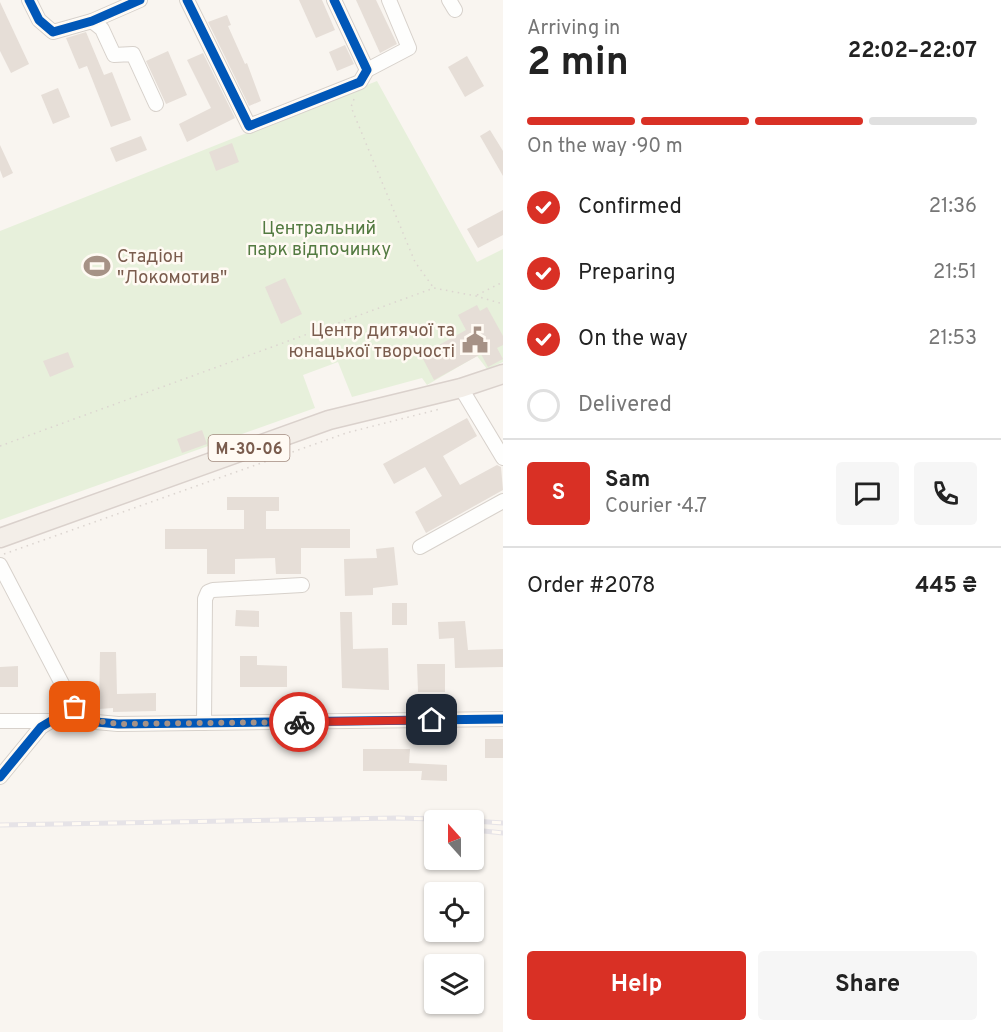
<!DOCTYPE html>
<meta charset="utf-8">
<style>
:root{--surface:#fff;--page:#f6f6f6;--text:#222;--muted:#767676;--line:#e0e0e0;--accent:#d93025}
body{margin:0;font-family:Overpass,sans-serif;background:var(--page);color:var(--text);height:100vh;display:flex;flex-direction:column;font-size:22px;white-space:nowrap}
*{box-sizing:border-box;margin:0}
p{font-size:20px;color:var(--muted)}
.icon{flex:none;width:33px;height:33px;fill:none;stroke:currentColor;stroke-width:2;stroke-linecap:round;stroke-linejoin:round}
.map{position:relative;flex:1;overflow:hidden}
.drawer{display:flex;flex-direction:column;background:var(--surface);width:498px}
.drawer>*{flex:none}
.needle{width:39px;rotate:339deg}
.controls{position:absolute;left:424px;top:810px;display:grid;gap:12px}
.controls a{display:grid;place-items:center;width:60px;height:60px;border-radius:6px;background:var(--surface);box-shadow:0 2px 4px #0004;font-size:30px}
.pin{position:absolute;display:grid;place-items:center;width:51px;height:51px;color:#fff;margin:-26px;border-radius:12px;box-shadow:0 3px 9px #0006}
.courier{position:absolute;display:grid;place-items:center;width:60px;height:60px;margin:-30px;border:4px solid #d93025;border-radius:50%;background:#fff;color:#222;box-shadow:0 2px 8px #0007}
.overview em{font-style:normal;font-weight:700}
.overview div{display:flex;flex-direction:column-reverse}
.overview{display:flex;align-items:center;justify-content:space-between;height:102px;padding:0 24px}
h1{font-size:39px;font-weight:700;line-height:45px}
.bar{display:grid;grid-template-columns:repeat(4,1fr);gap:9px 6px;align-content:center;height:72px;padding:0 24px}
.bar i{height:8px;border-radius:4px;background:var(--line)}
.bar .selected{background:var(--accent)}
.bar p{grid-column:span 4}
.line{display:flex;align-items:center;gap:15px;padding:0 24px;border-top:2px solid var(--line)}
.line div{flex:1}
.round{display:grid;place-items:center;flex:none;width:63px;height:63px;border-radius:6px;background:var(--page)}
ol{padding:0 24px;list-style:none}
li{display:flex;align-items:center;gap:18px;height:66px}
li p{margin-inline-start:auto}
li .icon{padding:6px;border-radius:50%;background:var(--accent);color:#fff;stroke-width:4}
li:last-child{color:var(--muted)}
li i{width:33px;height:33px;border:3px solid var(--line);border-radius:50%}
.button{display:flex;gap:12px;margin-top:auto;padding:12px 24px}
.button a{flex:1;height:69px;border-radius:6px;background:var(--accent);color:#fff;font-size:24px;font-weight:700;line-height:69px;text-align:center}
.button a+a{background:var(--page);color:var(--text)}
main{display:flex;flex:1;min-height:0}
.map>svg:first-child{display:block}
.green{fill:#e7f0db}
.building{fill:#e6ded7}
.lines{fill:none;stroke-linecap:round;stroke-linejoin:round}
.minor-casing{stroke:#d7d1cb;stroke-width:16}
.major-casing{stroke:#dad1cc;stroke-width:21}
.path{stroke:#dcd5d0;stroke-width:1.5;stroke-dasharray:1.5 4.5;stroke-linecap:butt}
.minor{stroke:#fefefd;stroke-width:14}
.major{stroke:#f3eee8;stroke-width:18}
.rail-casing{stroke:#e6e3e7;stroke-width:5}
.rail{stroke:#fffaf3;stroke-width:3;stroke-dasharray:9;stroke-linecap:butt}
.cycleway-casing{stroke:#fffaf3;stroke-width:13}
.cycleway{stroke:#0057b8;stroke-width:9}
.done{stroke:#a69286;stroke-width:6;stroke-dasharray:0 10.8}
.route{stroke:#d93025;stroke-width:8}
.labels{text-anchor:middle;stroke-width:5;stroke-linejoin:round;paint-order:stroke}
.shield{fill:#fffaf3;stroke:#a28b7f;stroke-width:1.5}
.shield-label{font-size:16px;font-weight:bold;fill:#7a5c4d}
.park-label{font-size:18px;fill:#537a41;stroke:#fffaf3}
.poi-label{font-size:18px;fill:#7a5c4d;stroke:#fffaf3;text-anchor:start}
</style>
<main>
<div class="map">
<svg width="503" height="1032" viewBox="0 0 503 1032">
<rect width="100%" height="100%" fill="#f9f5f0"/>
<path class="green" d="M377,81L477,262L503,249V362L487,369L477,356L427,385L422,378L352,397L338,362L303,375L315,408L0,520V231Z"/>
<g class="building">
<path d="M299,0H322L335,30L316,38Z"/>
<path d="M356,0H376L397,44L380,53Z"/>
<path d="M0,2L29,64L11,73L0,51Z"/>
<path d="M227,15L231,25L228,26L245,64L247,63L261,101L249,106L208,22Z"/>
<path d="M86,32L104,75L112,72L131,120L111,127L87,66L79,69L66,38Z"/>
<path d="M345,45L354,64L337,71L329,52Z"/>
<path d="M168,51L187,95L166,104L146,61Z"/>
<path d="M203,53L235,118L187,142L179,124L211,108L187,60Z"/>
<path d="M467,56L484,86L465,97L448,67Z"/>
<path d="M58,88L70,117L53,124L41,95Z"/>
<path d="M490,130L503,151V176L480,136Z"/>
<path d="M141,136L147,150L116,162L110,148Z"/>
<path d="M232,143L239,162L216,171L209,152Z"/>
<path d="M0,145L13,173L3,178L0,170Z"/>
<path d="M503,210V235L478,248L467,229Z"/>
<path d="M285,278L302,314L281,324L265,287Z"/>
<path d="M477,305L480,311L487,307L503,336V345L497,348L503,359L488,367L481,354L434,380L421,355L466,330L458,315Z"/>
<path d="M68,352L74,367L50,377L43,361Z"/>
<path d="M467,418L477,436L443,456L460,485L497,465L501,467L503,490L426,533L415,512L442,496L425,467L394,484L383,464Z"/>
<path d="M202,430L207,444L182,453L177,439Z"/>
<path d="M227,497H279V511H266V529H350V548H301V574H276L275,558L235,559V574H207V549H165V529H244V510H227Z"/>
<path d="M394,547L398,585L373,588V595L345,596L344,559L377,558L376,549Z"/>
<rect x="392" y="603" width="15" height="22"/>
<path d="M236,610L259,611V627L235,626Z"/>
<path d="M340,612H352L353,649L388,648L389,690L342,688Z"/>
<path d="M465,621L468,650L503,649V667L455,668L454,638L439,639L438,622Z"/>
<path d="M100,652H116L117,694L156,693V711L113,712V708L99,709Z"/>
<path d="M240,656H257V665L287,666V687H240Z"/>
<path d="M417,664H445V692H418Z"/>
<path d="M18,666V687H0V667Z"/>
<rect x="485" y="739" width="18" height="19"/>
<path d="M363,749H410L409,763L447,765V781L421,780L422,771H363Z"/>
</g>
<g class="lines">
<g class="minor-casing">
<g id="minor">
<path d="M29,0L39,20L53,32L92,21L140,0"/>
<path d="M187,0L249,126L360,82L367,70L409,48L389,0"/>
<path d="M334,0L367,70"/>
<path d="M449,0L455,10"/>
<path d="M92,21L102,29L114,55L133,54L156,104"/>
<path d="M461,388L503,458"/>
<path d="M420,547L503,501"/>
<path d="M0,565L71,701L83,715"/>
<path d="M0,721H51"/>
<path d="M204,723L205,599L208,592L213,590L302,585"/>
<path d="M0,777L41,727L51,721L83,715L96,722L118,724L503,719"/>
</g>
</g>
<g class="major-casing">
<path id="major" d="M0,538L329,420L461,388L503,374"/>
</g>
<g class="path">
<path d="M354,99L351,107L415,262L433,287"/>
<path d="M477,295L503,282"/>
<path d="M0,446L434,288L476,296L503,304"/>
<path d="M4,554L346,433L440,409"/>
</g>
<use href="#minor" class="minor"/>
<use href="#major" class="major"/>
<g class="rail-casing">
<g id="rail">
<path d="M474,821L503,823"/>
<path d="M0,825L398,818L471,820"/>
<path d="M474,830L503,833"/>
</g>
</g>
<use href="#rail" class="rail"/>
<g class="cycleway-casing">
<g id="cycleway">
<path d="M29,0L39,20L53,32L92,21L140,0"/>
<path d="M187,0L249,126L360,82L367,70L334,0"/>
<path d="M0,777L41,727L51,721L83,715L96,722L118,724L503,719"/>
</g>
</g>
<use href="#cycleway" class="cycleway"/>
</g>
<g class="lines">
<path class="done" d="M75,707L91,720L118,724L299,722"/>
<path class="route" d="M299,722L432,720"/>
</g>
<defs>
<g id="stadium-bare" transform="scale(2.07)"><path d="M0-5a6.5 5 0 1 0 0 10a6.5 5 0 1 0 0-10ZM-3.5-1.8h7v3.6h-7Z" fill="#a69286" stroke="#fffaf3" stroke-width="2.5" paint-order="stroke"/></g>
<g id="civic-bare" transform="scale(2.07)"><path d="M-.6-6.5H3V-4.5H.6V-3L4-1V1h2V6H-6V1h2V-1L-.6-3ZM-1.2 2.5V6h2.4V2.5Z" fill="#a69286" stroke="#fffaf3" stroke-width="2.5" paint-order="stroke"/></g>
</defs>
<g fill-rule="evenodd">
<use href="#stadium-bare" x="97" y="266"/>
<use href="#civic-bare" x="475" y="340"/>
</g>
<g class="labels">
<rect class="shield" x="208.5" y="435" width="81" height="26" rx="4.5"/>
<g class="shield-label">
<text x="249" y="454">М-30-06</text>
</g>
<g class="park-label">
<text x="319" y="234">Центральний<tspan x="319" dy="21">парк відпочинку</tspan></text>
</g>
<g class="poi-label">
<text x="117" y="262">Стадіон<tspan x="117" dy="21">"Локомотив"</tspan></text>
<text x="455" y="336" text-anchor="end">Центр дитячої та<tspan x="455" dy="21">юнацької творчості</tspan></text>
</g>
</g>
</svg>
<div class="controls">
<a><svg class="needle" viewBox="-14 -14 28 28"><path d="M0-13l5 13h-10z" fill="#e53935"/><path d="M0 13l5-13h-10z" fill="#767676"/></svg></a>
<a><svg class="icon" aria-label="locate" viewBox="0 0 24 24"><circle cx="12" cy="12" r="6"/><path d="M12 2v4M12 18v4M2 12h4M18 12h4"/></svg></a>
<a><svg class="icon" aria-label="layers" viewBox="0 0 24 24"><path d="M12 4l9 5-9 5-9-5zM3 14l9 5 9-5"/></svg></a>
</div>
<div class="pin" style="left:75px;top:707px;background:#ea580c"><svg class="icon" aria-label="bag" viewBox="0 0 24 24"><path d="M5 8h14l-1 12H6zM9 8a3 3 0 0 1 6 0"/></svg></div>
<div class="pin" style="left:432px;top:720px;background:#1f2937"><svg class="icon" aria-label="home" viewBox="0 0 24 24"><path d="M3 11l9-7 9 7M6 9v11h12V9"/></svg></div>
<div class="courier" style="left:299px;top:722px"><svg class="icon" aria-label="bike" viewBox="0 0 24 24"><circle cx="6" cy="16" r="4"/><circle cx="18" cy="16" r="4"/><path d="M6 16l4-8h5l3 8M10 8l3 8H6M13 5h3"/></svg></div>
</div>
<section class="drawer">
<div class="overview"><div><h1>2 min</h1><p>Arriving in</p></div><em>22:02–22:07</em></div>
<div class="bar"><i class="selected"></i><i class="selected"></i><i class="selected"></i><i></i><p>On the way · 90 m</p></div>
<ol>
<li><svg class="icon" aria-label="check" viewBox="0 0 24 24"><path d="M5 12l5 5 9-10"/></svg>Confirmed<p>21:36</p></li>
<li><svg class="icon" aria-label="check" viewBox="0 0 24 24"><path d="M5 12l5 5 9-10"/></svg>Preparing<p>21:51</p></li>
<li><svg class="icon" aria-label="check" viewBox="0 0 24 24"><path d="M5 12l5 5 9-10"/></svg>On the way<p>21:53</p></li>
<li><i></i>Delivered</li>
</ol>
<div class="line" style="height:108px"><b class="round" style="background:var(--accent);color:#fff">S</b><div><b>Sam</b><p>Courier · 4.7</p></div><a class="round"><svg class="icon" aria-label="chat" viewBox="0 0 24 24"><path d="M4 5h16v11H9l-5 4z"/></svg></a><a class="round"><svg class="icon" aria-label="phone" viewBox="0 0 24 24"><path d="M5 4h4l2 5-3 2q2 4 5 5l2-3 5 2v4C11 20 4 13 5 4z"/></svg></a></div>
<div class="line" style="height:78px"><div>Order #2078</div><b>445 ₴</b></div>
<div class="button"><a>Help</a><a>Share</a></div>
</section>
</main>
